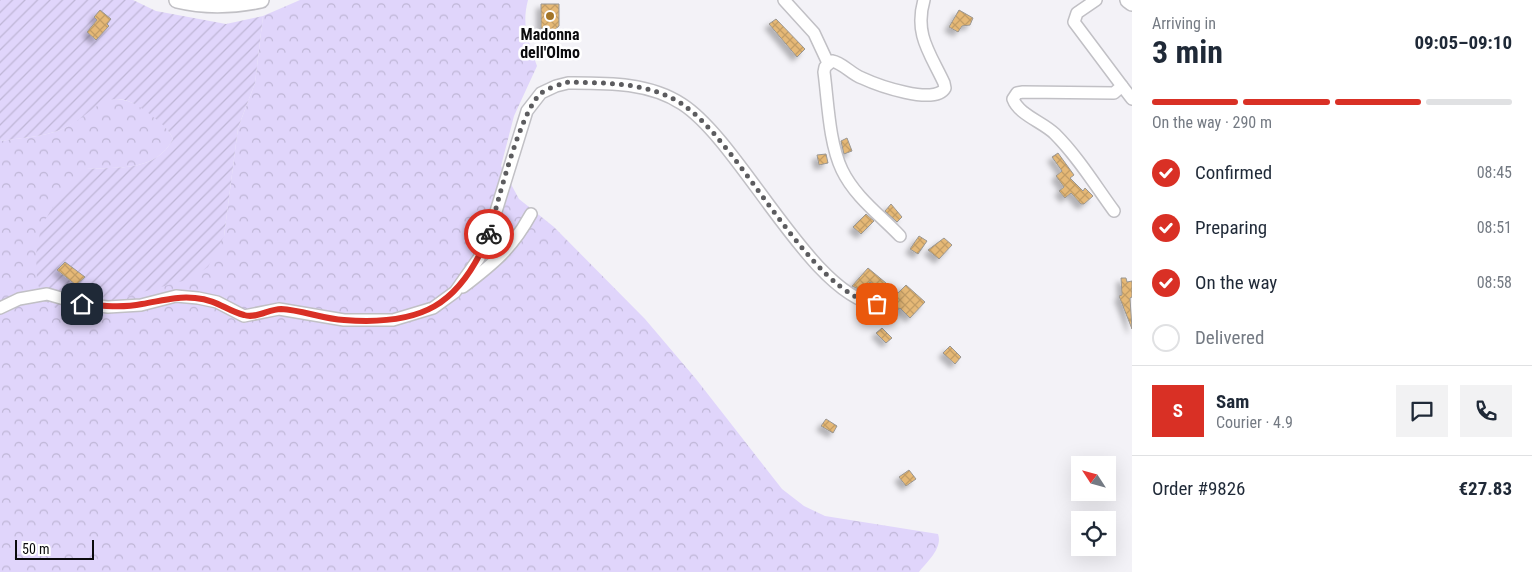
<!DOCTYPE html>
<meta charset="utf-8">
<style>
:root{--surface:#fff;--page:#f2f2f3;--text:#1f2937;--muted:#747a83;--line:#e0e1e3;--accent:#d93025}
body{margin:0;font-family:"Roboto Condensed",sans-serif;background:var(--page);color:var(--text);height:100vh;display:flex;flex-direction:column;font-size:19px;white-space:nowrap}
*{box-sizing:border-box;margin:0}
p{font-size:16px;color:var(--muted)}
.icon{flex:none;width:28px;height:28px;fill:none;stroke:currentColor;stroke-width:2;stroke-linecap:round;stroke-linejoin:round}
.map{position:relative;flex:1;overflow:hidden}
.side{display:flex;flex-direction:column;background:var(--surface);width:400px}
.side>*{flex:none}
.needle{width:32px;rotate:306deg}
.tools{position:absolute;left:1071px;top:456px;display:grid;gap:10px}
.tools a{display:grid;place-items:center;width:45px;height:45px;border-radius:0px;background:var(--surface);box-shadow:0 5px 20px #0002;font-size:25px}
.scale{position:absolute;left:15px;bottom:12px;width:79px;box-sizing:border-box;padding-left:5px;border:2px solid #0b0b0d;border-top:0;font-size:14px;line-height:18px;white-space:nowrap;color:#0b0b0d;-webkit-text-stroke:4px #fff;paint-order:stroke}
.pin{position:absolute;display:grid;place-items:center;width:42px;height:42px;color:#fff;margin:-21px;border-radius:10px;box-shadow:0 2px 8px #0006}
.courier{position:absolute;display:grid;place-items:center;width:50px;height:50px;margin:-25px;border:4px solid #d93025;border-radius:50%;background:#fff;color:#222;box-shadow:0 1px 6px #0007}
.head em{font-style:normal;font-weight:700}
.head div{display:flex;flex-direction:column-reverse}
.head{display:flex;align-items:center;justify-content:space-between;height:85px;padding:0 20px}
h1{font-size:32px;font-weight:700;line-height:38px}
.bar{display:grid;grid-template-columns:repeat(4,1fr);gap:8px 5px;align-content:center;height:60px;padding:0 20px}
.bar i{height:6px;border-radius:4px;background:var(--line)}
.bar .active{background:var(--accent)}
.bar p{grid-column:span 4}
.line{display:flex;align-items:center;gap:12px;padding:0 20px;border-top:1px solid var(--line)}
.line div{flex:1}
.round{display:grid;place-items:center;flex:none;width:52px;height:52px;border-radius:0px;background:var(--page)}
ol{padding:0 20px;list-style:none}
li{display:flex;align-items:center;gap:15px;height:55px}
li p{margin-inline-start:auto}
li .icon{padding:5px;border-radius:50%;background:var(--accent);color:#fff;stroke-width:4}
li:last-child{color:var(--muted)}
li i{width:28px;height:28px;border:2px solid var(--line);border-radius:50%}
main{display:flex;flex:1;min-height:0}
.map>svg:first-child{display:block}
.forest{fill:url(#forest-crowns)}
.garden{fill:url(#garden-furrows)}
.building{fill:url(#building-cross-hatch);stroke:#9a9793;filter:url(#shadow)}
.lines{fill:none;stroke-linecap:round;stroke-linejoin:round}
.minor-casing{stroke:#c1c0c5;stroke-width:14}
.secondary-casing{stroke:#c1c0c5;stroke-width:18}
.minor{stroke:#fff;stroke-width:11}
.secondary{stroke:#fff;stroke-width:15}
.done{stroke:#5c5c5f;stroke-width:5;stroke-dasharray:0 9}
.route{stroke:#d93025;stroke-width:6}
.poi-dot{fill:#a37528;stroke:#fff;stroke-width:2}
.labels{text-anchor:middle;stroke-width:5;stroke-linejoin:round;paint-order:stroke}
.poi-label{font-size:16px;font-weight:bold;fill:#0b0b0d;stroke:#fff}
</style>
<main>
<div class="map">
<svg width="1132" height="572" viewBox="0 0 1132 572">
<defs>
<pattern id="forest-crowns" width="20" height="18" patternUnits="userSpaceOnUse" patternTransform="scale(1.25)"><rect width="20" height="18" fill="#e0d5fb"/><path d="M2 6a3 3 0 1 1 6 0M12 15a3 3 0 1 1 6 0" fill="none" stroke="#bfb6d6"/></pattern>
<pattern id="garden-furrows" width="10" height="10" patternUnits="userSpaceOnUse" patternTransform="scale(1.25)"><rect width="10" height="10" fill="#e0d5fb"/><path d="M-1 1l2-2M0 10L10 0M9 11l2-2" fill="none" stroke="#bfb6d6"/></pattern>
<pattern id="building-cross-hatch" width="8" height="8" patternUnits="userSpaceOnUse" patternTransform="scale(1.25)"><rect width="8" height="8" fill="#e5b876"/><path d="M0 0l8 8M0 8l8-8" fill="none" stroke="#c39d65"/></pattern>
<filter id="shadow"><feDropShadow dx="-4.5" dy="4.5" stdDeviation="2.5" flood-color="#0004"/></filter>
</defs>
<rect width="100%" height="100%" fill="#f3f2f7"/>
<path class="forest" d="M300,0H528C521,26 529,42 537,66L514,116L501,166L519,199L554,227L645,319L696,379L782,489L804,506L825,516L938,534C943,548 927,562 919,572H0V141C19,138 43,137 60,130C76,124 87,109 101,102C125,90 164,117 173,139C156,172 118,167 86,169L224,236L238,128L255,83L263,16Z"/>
<path class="garden" d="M0,0H133L156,11L226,24L263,16L255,83L238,128L224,236L208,267L190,279L110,301L57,309L44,300L37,282L36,254L41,227L61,193L86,169C118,167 156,172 173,139C168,127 157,120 147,112C104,80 96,116 60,130C43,137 19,138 0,141Z"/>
<g class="building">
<path d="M541,4H559V26L552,32L541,28Z"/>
<path d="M100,10L111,19L107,24L109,26L96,40L87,32L97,20L94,17Z"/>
<path d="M959,10L973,18L970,25L962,26L958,32L949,27Z"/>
<path d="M776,19L805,49L797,57L769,24Z"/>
<path d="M847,138L852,151L844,154L841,141Z"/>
<path d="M1058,153L1074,175L1070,178L1083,191L1085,188L1093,196L1084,204H1081L1071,193L1065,198L1059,191L1064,187L1056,176L1062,171L1052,157Z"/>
<path d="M826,154L828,163L819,165L817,155Z"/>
<path d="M891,204L902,217L897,222L885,211Z"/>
<path d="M866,214L874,221L861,234L853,227Z"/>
<path d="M919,236L927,241L918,254L910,249Z"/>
<path d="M944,238L952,245L939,259L928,250Z"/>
<path d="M65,262L85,277L76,285L57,270Z"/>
<path d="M868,268L898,293L906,285L925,302L910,318L900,308L894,313L885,304L891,298L870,282L863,291L852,286Z"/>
<path d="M1121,278H1126L1127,282L1132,281V297L1130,298L1132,329L1119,296L1122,295Z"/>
<path d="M882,328L892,338L886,343L876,333Z"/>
<path d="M950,346L961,357L955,364L943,353Z"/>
<path d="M826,419L837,426L833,433L821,426Z"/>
<path d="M909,470L916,479L906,486L899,477Z"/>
</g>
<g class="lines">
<g class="minor-casing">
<g id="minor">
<path d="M784,0L814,33L828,63"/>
<path d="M1096,0L1077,13L1074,22L1122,86L1114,93L1023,92L1017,93L1013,99C1019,115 1043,122 1055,134C1078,157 1095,185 1114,211"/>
<path d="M1122,86L1132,99"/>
<path d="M900,236C880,215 855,197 842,170C829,143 828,102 824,72L825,67L832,61C843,63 851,74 862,78C877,85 935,106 945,88L944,83C930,53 914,34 924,0"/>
<path d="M463,287C493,264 512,249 531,214"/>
<path d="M0,308L19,299L47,294L82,304L108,307L141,305L176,296L198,298L217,302L244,316L279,309L344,320H393L433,308L455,292L479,258L489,234L527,111L541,93L556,86L568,83C606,83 649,82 682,104C741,142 810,295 877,305"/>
</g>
</g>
<g class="secondary-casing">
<g id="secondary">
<path d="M177,0C206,7 232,6 261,0"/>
<path d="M1128,0L1132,3"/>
</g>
</g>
<use href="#minor" class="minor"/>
<use href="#secondary" class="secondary"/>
</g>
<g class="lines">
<path class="done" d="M489,234C498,202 519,115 540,94C547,88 559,85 568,82C606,83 649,82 682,104C740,142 811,296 877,304"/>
<path class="route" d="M82,304C102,306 123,308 142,304C161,301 176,296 195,298C218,300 225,310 244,315C256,319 269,309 281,309C302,310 323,319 344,320C421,326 460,306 489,234"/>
</g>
<circle class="poi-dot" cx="550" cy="16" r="5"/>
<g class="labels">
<g class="poi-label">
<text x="550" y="40">Madonna<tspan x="550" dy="18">dell'Olmo</tspan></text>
</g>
</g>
</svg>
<div class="tools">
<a><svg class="needle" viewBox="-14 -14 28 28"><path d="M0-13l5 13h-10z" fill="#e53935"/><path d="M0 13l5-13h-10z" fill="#747a83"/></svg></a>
<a><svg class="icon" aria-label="locate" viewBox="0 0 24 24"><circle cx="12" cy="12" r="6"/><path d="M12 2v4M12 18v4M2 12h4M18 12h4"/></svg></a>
</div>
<div class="scale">50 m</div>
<div class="pin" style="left:877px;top:304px;background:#ea580c"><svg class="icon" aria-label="bag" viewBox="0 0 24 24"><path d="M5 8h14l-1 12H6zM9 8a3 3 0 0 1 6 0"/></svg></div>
<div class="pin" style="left:82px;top:304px;background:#1f2937"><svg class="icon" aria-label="home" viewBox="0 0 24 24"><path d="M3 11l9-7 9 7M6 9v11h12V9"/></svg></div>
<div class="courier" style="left:489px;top:234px"><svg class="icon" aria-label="bike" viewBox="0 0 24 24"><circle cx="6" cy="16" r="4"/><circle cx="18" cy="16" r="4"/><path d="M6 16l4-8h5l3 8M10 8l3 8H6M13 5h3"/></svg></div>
</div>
<section class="side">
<div class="head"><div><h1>3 min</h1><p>Arriving in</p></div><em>09:05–09:10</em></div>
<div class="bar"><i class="active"></i><i class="active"></i><i class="active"></i><i></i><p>On the way · 290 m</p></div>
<ol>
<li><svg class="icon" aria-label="check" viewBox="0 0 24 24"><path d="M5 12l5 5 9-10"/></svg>Confirmed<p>08:45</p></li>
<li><svg class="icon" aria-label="check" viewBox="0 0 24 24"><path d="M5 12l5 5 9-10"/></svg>Preparing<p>08:51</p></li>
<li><svg class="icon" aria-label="check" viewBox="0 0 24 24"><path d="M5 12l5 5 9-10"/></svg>On the way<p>08:58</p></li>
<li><i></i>Delivered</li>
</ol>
<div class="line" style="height:90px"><b class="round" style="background:var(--accent);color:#fff">S</b><div><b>Sam</b><p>Courier · 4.9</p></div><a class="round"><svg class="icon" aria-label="chat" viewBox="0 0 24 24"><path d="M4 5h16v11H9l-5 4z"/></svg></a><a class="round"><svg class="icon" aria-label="phone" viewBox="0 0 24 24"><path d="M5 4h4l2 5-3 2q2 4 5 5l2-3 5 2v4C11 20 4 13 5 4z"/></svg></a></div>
<div class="line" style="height:65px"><div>Order #9826</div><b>€27.83</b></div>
</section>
</main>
